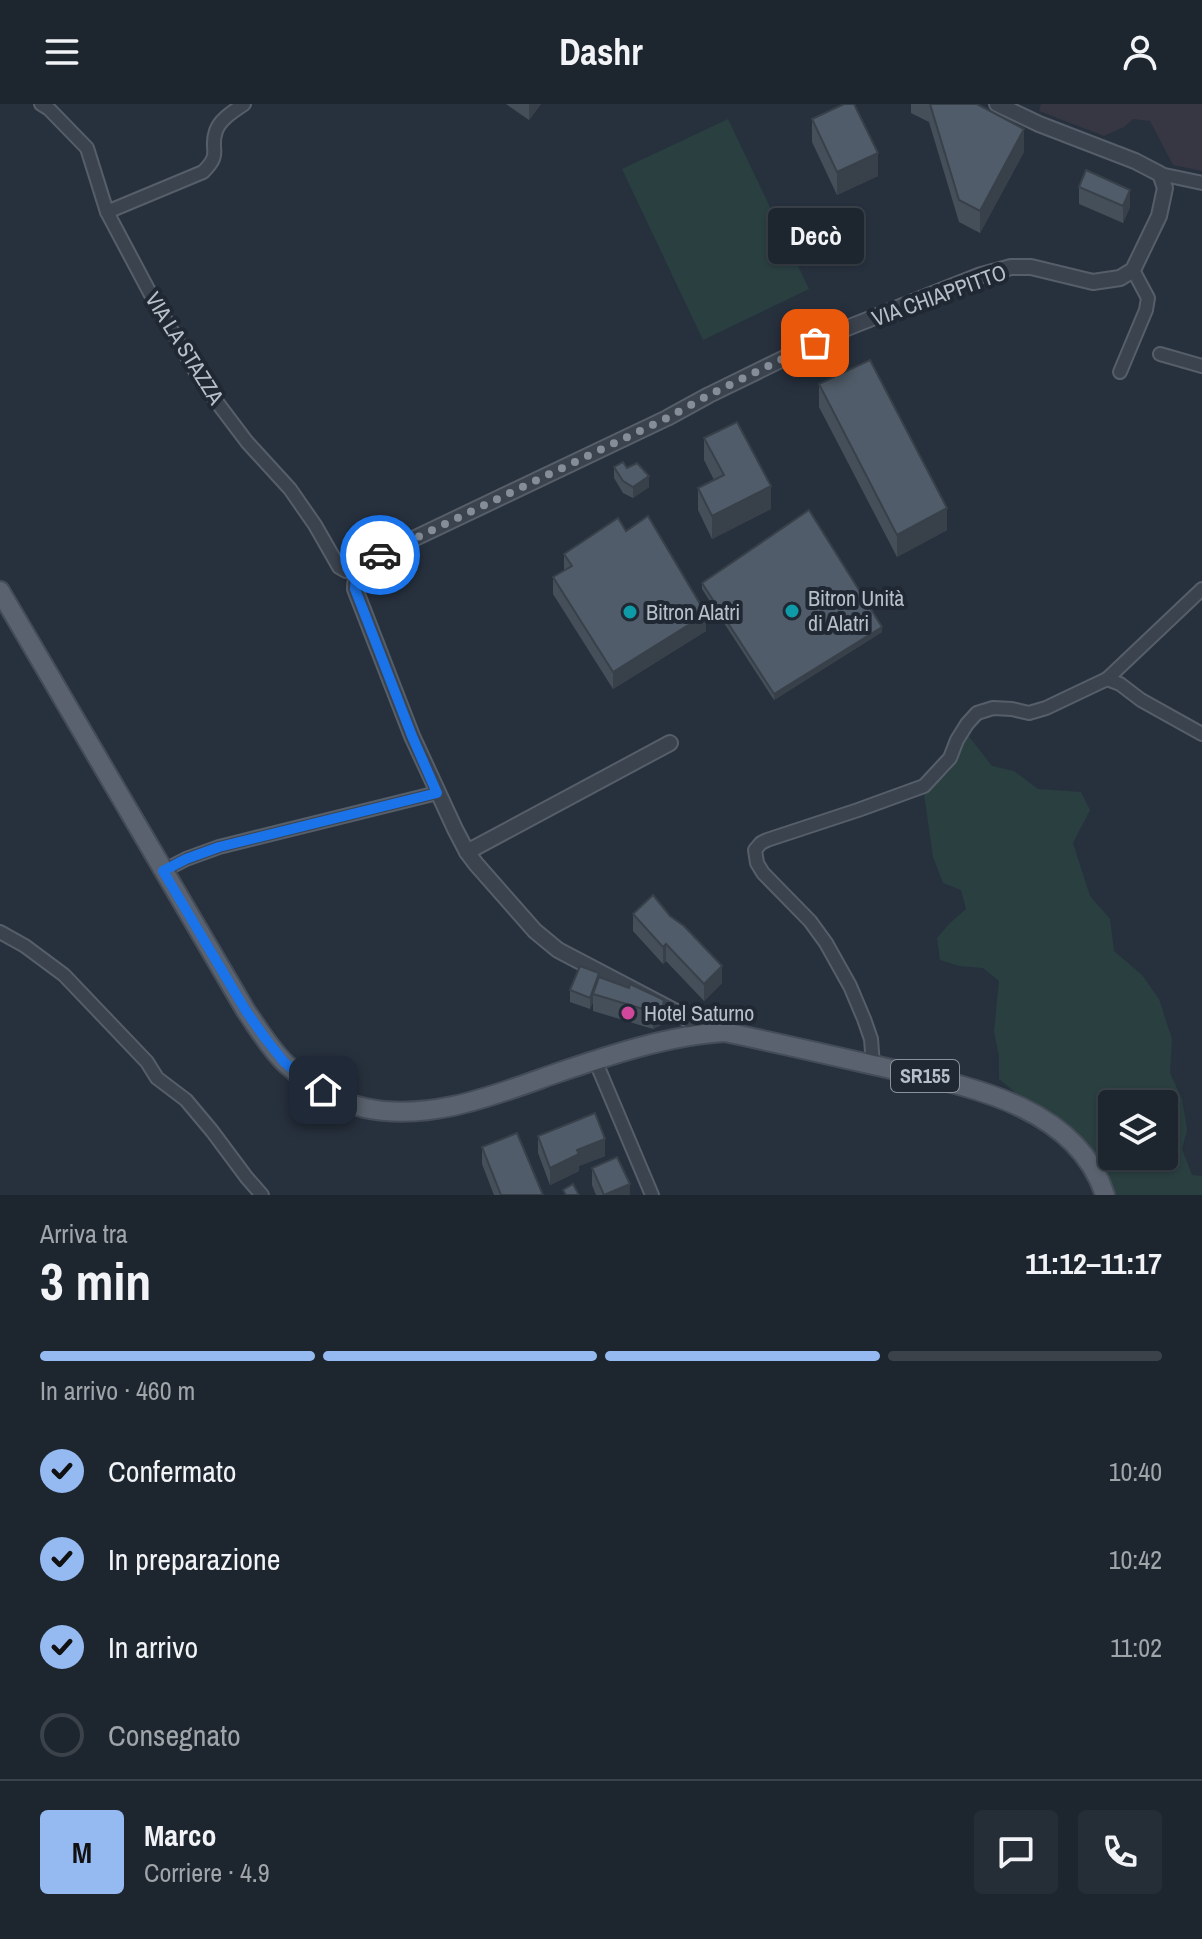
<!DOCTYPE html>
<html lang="it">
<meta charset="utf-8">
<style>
:root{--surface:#1d252e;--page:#252d36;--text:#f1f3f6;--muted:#a0a5aa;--line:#3b424a;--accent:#95baf1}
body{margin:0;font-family:"Archivo Narrow",sans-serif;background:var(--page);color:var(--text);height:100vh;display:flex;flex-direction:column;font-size:30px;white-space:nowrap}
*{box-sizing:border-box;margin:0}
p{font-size:26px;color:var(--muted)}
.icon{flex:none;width:44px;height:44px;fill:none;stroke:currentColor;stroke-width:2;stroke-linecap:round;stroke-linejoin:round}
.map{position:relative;height:1091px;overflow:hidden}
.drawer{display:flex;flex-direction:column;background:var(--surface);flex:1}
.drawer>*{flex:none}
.tools{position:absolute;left:1098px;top:986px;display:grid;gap:16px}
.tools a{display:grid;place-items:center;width:80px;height:80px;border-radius:8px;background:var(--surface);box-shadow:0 2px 6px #0004,0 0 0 2px var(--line);font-size:40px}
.pin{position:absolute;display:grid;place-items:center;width:68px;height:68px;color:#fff;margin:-34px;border-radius:16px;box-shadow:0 4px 12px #0006}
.courier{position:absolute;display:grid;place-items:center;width:80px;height:80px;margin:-40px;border:6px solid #1a73e8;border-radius:50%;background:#fff;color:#222;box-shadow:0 2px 10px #0007}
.bubble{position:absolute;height:56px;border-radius:8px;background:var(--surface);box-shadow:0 2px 6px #0004,0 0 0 2px var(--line);font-size:26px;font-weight:700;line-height:56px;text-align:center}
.overview em{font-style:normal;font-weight:700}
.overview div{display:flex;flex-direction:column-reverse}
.overview{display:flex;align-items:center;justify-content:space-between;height:136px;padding:0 40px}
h1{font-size:52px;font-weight:700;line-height:60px}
.bar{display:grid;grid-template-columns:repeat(4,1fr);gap:12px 8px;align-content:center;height:96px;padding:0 40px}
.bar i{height:10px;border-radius:6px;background:var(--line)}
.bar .selected{background:var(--accent)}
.bar p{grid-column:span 4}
.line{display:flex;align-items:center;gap:20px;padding:0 40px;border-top:2px solid var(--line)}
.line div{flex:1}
.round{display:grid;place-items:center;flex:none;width:84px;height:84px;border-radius:8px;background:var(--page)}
ol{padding:0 40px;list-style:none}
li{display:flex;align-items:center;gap:24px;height:88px}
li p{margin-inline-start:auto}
li .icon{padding:8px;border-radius:50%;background:var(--accent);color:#111;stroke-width:4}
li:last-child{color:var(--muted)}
li i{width:44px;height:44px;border:4px solid var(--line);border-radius:50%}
header{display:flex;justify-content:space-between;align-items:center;height:104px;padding:0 40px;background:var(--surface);font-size:36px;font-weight:700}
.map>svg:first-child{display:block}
.medical{fill:#373643}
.green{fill:#2a3f40;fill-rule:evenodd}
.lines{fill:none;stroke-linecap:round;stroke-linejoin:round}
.minor-casing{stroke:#565e69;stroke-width:16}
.tertiary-casing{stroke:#565e69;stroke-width:18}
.primary-casing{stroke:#444c58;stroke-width:22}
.minor{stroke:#3b434e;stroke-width:12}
.tertiary{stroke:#3b434e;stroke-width:14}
.primary{stroke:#59626e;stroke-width:18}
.wall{fill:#454f5a}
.shaded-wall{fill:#38404a}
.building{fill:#505c69;stroke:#38404a;stroke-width:2}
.done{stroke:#858d98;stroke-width:8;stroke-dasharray:0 14.4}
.route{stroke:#1a73e8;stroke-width:10}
.culture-dot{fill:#0f9aa8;stroke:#202834;stroke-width:3}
.hotel-dot{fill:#d1479c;stroke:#202834;stroke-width:3}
.labels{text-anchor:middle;stroke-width:8;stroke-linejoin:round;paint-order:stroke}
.shield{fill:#202834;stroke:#8a929c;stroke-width:2}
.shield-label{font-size:20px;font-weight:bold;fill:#b7bfc9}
.street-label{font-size:22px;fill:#b7bfc9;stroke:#202834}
.poi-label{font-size:22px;fill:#b7bfc9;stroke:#202834;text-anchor:start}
</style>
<header><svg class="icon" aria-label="menu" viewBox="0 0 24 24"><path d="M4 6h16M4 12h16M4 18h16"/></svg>Dashr<svg class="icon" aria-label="person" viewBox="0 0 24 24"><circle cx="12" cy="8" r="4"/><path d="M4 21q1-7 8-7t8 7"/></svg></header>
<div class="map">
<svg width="1202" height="1091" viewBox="0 0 1202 1091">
<rect width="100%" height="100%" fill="#27313e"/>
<path class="medical" d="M1041,0H1202V67L1173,61L1150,17L1133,15L1124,23L1104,32L1039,7Z"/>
<g class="green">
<path d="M728,15L809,185L703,236L622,65Z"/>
<path d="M967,630L992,662L1014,667L1038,685L1081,688L1090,706L1073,739L1090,792L1110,815L1114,847L1142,871L1159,895L1172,935L1170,969L1182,995L1187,1026L1182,1045L1192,1071L1202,1072V1091H1111L1028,999L999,975V952L994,928L999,877L983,864L959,862L940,856L937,834L950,819L966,805L961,786L943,779L933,753L924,690L949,668ZM1112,1000H1164V1052H1112Z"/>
</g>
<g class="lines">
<g class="minor-casing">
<g id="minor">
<path d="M41,0L49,5L87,44L107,108L150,189L201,277L247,338L290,385L315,421L339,463L346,467H358"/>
<path d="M1160,70L1202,79"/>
<path d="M107,108L203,68C223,48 209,47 216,27C220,15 234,7 244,0"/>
<path d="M1160,250L1202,262"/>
<path d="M1120,268L1146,206L1148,194L1133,166"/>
<path d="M1107,575L1202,485"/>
<path d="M163,767L186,755L219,743L437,689"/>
<path d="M0,828L25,842L64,871L147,958L157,974L186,996L212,1027L247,1074L262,1091"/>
<path d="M595,956L652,1091"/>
<path d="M873,961L871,935L864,915L850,882L826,839L810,817L763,769L757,759L755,746L761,739L767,736L858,706L924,682L950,654L957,636L967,620L977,609L993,604L1012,605L1029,609L1046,604L1107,575L1120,580L1141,596L1202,630"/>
</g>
</g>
<g class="tertiary-casing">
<g id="tertiary">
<path d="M467,748L670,639"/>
<path d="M703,929L695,920L680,910L558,846L535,827L476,760L467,748L455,725L412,632L355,485C355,472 358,466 367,457L667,314L709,291L842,226L978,172L1011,163H1031L1093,178L1120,174L1133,166L1159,112L1165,84L1160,70L1135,57L1039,20L997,0"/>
</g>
</g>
<g class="primary-casing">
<path id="primary" d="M0,487L246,907C258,924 270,945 286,960C308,980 336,997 365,1004C429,1018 495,991 554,970C607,952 669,931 725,928C773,938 821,949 869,960C953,980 1074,995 1105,1091"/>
</g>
<use href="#minor" class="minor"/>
<use href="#tertiary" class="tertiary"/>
<use href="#primary" class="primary"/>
</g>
<g class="wall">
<path d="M506,0H541L529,16Z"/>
<path d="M911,0H977L1024,48L980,129L959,118L929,18L911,9Z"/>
<path d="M812,15L878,72L837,91L812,38Z"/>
<path d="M1079,83L1130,103L1123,119L1079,100Z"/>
<path d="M819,280L947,426L897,453L819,303Z"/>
<path d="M704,334L771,405L712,435L698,406V384L714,376L704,356Z"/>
<path d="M614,363L627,364L649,383L633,394L623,389L614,374Z"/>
<path d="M626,427L706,527L613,585L553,490V473L564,467V450Z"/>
<path d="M702,479L882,528L774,596L702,485Z"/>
<path d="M633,810L722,879L704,897L666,857L663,860L633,827Z"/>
<path d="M599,873L664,913L663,920L653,925L593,907V898L590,905L570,898V886Z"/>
<path d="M538,1032L605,1052L579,1062V1067L550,1081L538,1049Z"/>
<path d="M482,1043L543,1091H494L482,1060Z"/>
<path d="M592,1064L630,1091H596L592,1081Z"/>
</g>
<g class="shaded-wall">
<path d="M529,0H541L529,16Z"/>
<path d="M1024,25V48L980,129V107Z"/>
<path d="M878,49V72L837,91V68Z"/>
<path d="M1130,86V103L1123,119V102Z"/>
<path d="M649,372V383L633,394V383Z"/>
<path d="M771,382V405L712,435V412Z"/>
<path d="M947,404V426L897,453V431Z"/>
<path d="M706,510V527L613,585V568Z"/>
<path d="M882,523V528L774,596V590Z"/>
<path d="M666,840V857L663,860V843Z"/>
<path d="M722,862V879L704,897V880Z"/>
<path d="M599,869V881L593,890V898L590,905V894Z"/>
<path d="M664,896L663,920L653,925V908Z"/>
<path d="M605,1035V1052L579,1062V1067L550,1081V1064L577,1046Z"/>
<path d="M630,1080V1091H607Z"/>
</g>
<g class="building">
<path d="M844,0H854L878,49L837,68L812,15Z"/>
<path d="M930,0H977L1024,25L980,107L959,96Z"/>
<path d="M1086,66L1130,86L1123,102L1079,83Z"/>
<path d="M870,256L947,404L897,431L819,280Z"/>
<path d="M737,318L771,382L712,412L698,384L724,371L704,334Z"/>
<path d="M623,358L627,364L637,359L649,372L633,383L623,377L614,363Z"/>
<path d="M809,406L882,523L774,590L702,479Z"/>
<path d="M648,412L706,510L613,568L553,473L572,462L564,450L618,414L626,427Z"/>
<path d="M653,791L670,812L684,822L722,862L704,880L666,840L663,843L633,810Z"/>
<path d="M580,862L599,869L590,894L570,886Z"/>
<path d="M599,873L629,884L630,880L660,894L664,896L663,903L653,908L593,890Z"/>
<path d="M595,1009L605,1035L577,1046L579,1050L550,1064L538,1032Z"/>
<path d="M517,1029L543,1091H501L482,1043Z"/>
<path d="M617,1053L630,1080L604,1091L592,1064Z"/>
<path d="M573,1080L579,1091H566L563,1086Z"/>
</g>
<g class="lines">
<path class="done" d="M380,451L667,314L709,291L815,239"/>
<path class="route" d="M323,986L308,978L284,958L265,934L246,907L163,767L186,755L219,743L437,689L412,632L355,485C355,466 364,458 380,451"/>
</g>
<g class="culture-dot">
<circle cx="792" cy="507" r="8"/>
<circle cx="630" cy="508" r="8"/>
</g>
<circle class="hotel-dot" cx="628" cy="909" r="8"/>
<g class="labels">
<rect class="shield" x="891" y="956" width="68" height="32" rx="6"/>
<g class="shield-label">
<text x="925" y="979">SR155</text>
</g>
<g class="street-label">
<text transform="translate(939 191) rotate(-20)" y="8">VIA CHIAPPITTO</text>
<text transform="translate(185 244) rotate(58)" y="8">VIA LA STAZZA</text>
</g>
<g class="poi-label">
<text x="808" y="502">Bitron Unità<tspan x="808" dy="25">di Alatri</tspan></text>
<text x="646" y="516">Bitron Alatri</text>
<text x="644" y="917">Hotel Saturno</text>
</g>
</g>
</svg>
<div class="tools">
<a><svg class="icon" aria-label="layers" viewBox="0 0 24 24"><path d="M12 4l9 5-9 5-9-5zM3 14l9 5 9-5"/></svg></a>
</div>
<div class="pin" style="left:815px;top:239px;background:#ea580c"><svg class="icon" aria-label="bag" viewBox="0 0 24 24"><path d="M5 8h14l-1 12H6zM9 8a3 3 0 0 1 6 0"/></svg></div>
<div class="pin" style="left:323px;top:986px;background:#1f2937"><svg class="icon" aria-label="home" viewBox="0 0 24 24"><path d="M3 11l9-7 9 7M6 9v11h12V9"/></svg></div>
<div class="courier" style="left:380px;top:451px"><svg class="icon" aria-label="car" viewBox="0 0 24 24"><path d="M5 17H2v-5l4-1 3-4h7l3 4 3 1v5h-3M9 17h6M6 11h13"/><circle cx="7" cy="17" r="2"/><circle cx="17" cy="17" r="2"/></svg></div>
<div class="bubble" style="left:768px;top:104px;width:96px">Decò</div>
</div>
<section class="drawer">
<div class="overview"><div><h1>3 min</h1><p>Arriva tra</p></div><em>11:12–11:17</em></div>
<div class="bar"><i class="selected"></i><i class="selected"></i><i class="selected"></i><i></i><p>In arrivo · 460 m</p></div>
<ol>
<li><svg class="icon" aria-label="check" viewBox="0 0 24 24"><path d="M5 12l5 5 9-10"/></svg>Confermato<p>10:40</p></li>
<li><svg class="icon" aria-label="check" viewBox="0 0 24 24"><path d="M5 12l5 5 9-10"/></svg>In preparazione<p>10:42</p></li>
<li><svg class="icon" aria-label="check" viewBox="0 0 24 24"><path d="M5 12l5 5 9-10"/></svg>In arrivo<p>11:02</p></li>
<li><i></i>Consegnato</li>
</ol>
<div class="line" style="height:144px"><b class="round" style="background:var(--accent);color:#111">M</b><div><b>Marco</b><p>Corriere · 4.9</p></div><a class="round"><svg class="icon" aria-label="chat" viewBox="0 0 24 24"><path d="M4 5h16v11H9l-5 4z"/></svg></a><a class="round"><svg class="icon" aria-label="phone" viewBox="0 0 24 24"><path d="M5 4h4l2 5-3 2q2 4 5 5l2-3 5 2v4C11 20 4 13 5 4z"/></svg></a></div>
</section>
